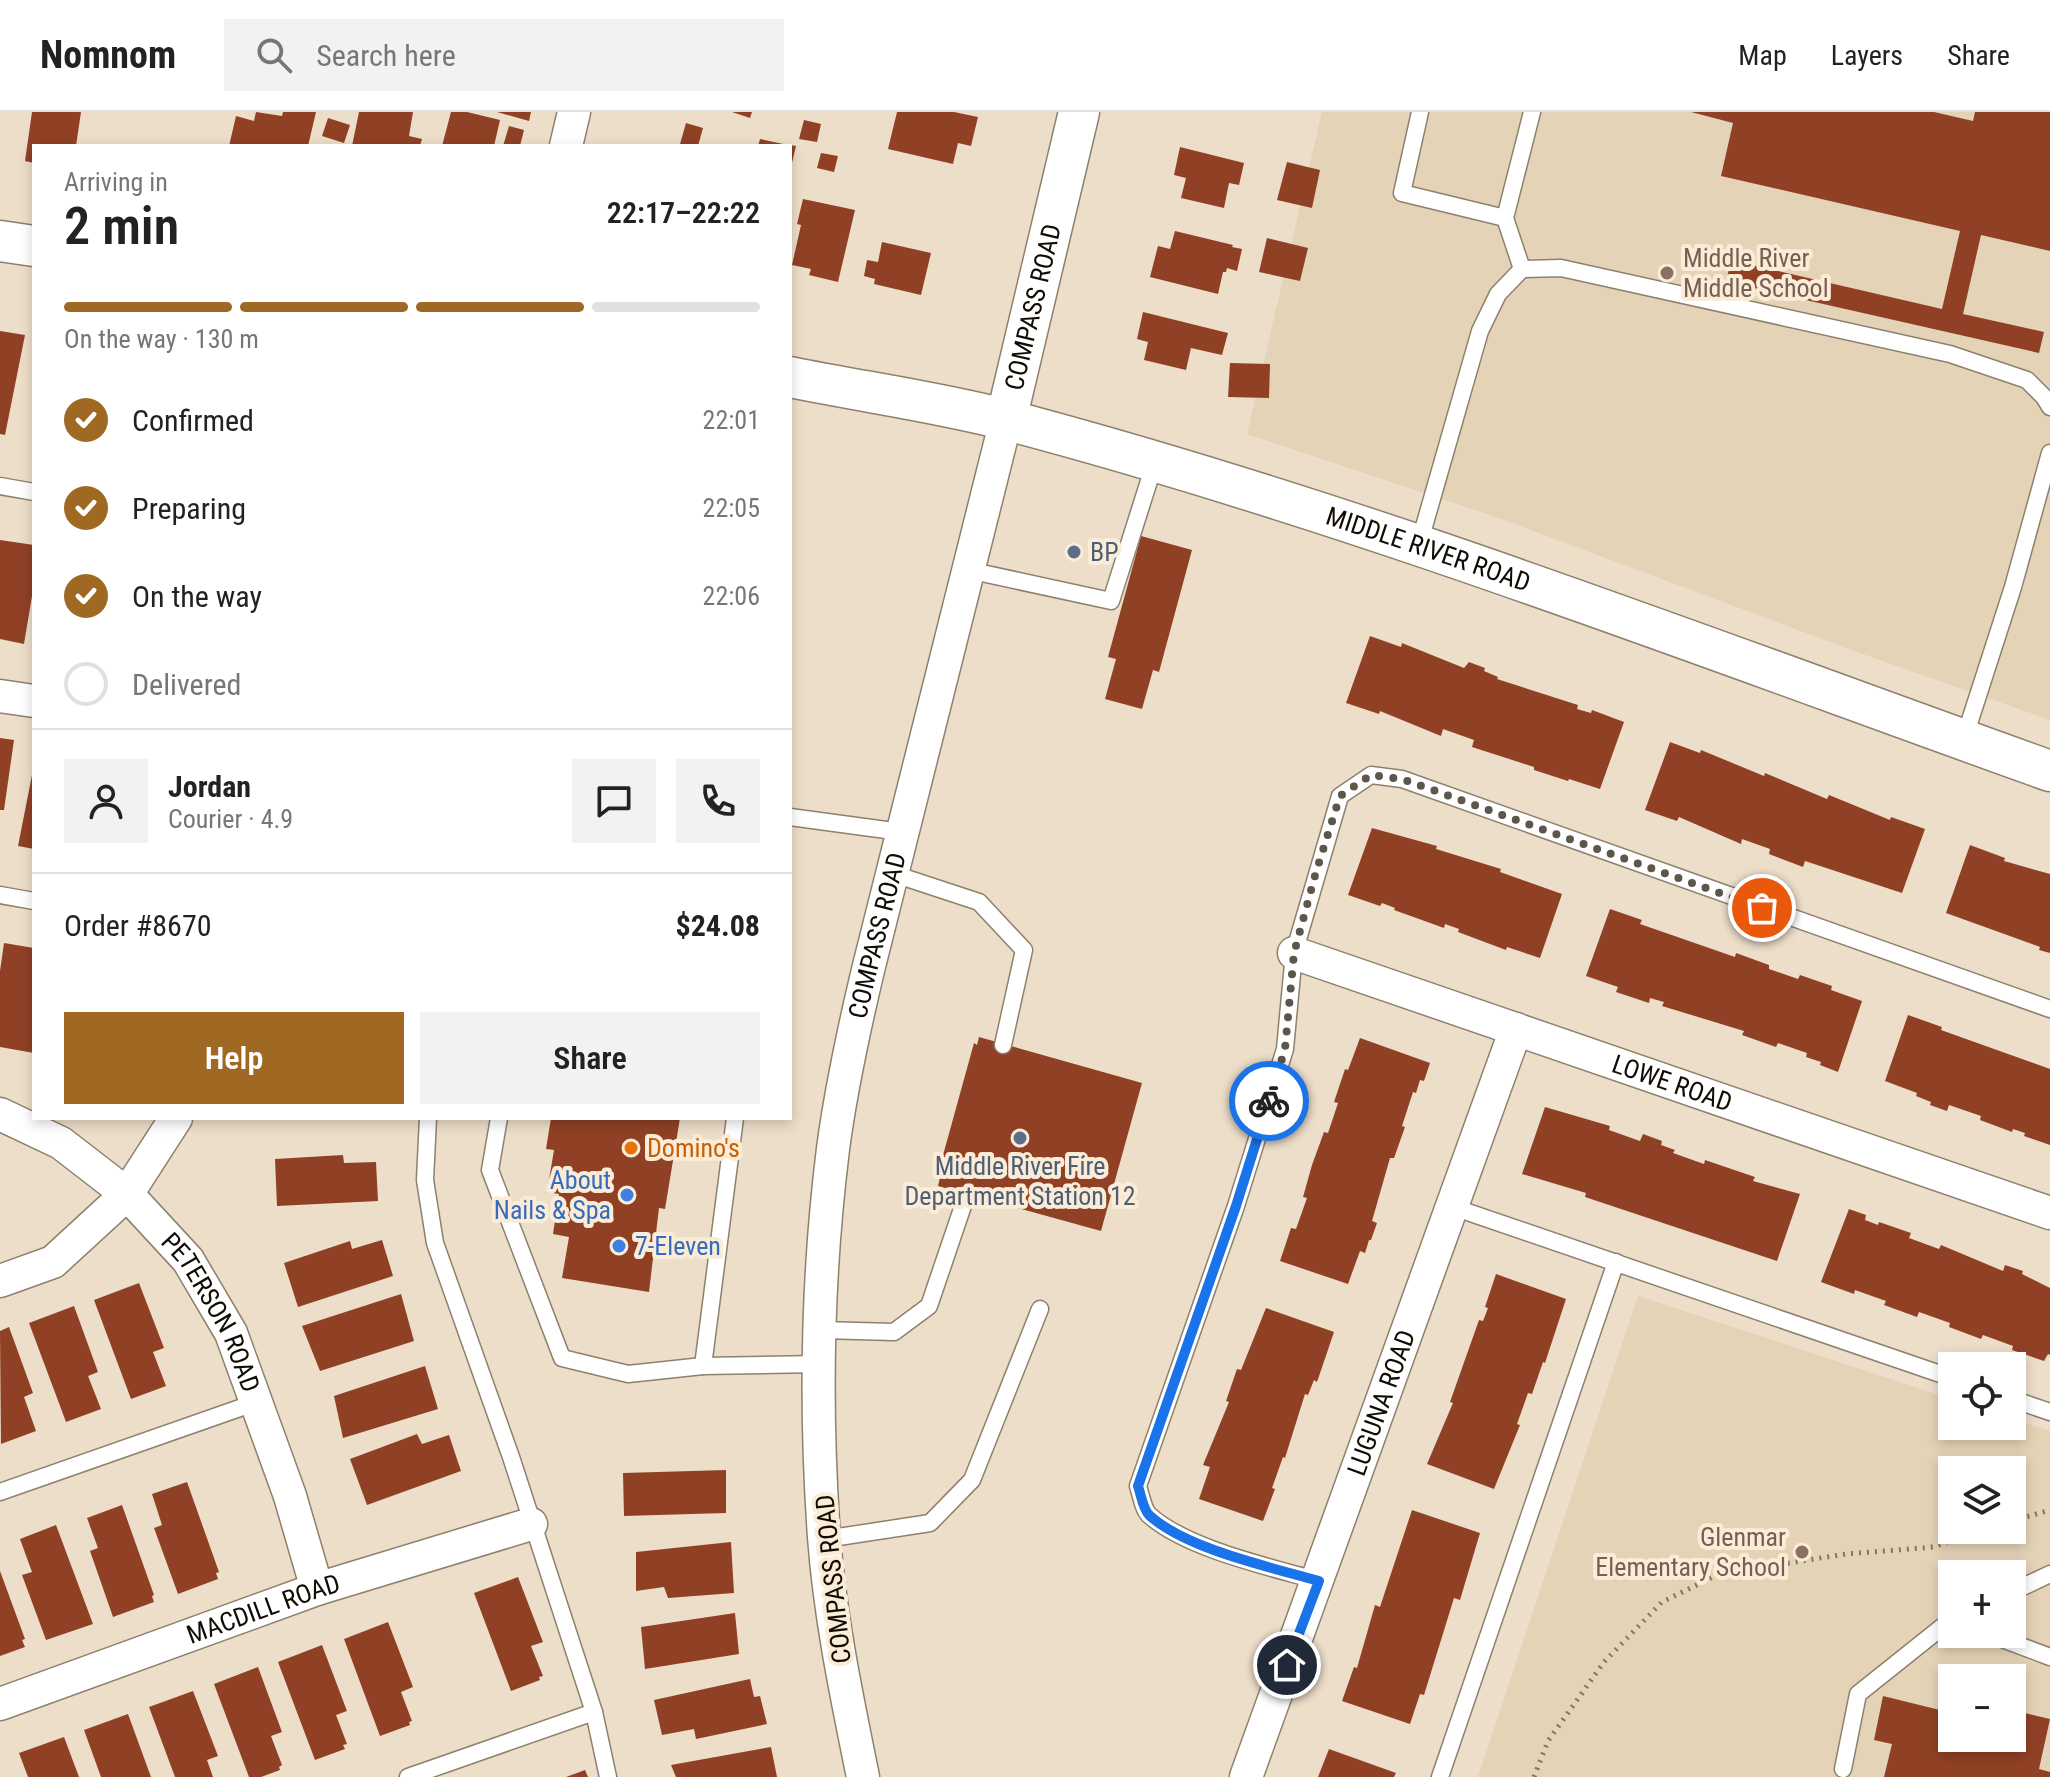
<!DOCTYPE html>
<meta charset="utf-8">
<style>
:root{--surface:#fff;--page:#f2f2f2;--text:#222;--muted:#767676;--line:#e0e0e0;--accent:#9f6823}
body{margin:0;font-family:"Roboto Condensed",sans-serif;background:var(--page);color:var(--text);height:100vh;display:flex;flex-direction:column;font-size:30px;white-space:nowrap}
*{box-sizing:border-box;margin:0}
p{font-size:26px;color:var(--muted)}
.icon{flex:none;width:44px;height:44px;fill:none;stroke:currentColor;stroke-width:2;stroke-linecap:round;stroke-linejoin:round}
.map{position:relative;flex:1;overflow:hidden}
.panel{position:absolute;left:32px;top:32px;width:760px;height:976px;display:flex;flex-direction:column;background:var(--surface);border-radius:0px;box-shadow:0 4px 12px #0003}
.panel>*{flex:none}
.tools{position:absolute;left:1938px;top:1240px;display:grid;gap:16px}
.tools a{display:grid;place-items:center;width:88px;height:88px;border-radius:0px;background:var(--surface);box-shadow:0 4px 12px #0003;font-size:40px}
.pin{position:absolute;display:grid;place-items:center;width:68px;height:68px;color:#fff;margin:-34px;border:4px solid #fff;border-radius:50%;box-shadow:0 2px 8px #0007}
.courier{position:absolute;display:grid;place-items:center;width:80px;height:80px;margin:-40px;border:6px solid #1a73e8;border-radius:50%;background:#fff;color:#222;box-shadow:0 2px 10px #0007}
.head em{font-style:normal;font-weight:600}
.head div{display:flex;flex-direction:column-reverse}
.head{display:flex;align-items:center;justify-content:space-between;height:136px;padding:0 32px}
h1{font-size:52px;font-weight:600;line-height:60px}
.bar{display:grid;grid-template-columns:repeat(4,1fr);gap:12px 8px;align-content:center;height:96px;padding:0 32px}
.bar i{height:10px;border-radius:6px;background:var(--line)}
.bar .current{background:var(--accent)}
.bar p{grid-column:span 4}
.line{display:flex;align-items:center;gap:20px;padding:0 32px;border-top:2px solid var(--line)}
.line div{flex:1}
.round{display:grid;place-items:center;flex:none;width:84px;height:84px;border-radius:0px;background:var(--page)}
ol{padding:0 32px;list-style:none}
li{display:flex;align-items:center;gap:24px;height:88px}
li p{margin-inline-start:auto}
li .icon{padding:8px;border-radius:50%;background:var(--accent);color:#fff;stroke-width:4}
li:last-child{color:var(--muted)}
li i{width:44px;height:44px;border:4px solid var(--line);border-radius:50%}
.primary-button{display:flex;gap:16px;margin-top:auto;padding:16px 32px}
.primary-button a{flex:1;height:92px;border-radius:0px;background:var(--accent);color:#fff;font-size:32px;font-weight:600;line-height:92px;text-align:center}
.primary-button a+a{background:var(--page);color:var(--text)}
header{display:flex;align-items:center;gap:48px;box-sizing:border-box;height:112px;padding:0 40px;background:var(--surface);border-bottom:2px solid var(--line)}
header strong{font-size:38px}
nav{display:flex;gap:44px;margin-inline-start:auto;font-size:28px}
.search{width:560px;height:72px;background:var(--page);display:flex;align-items:center;gap:20px;box-sizing:border-box;padding:0 28px;border-radius:0px;color:var(--muted);font-size:30px}
.map>svg:first-child{display:block}
.built{fill:#e5d3b7;fill-rule:evenodd}
.building{fill:#904125}
.lines{fill:none;stroke-linecap:round;stroke-linejoin:round}
.service-casing{stroke:#8d816d;stroke-width:19}
.minor-casing{stroke:#8d816d;stroke-width:35}
.tertiary-casing{stroke:#8d816d;stroke-width:43}
.path{stroke:#807668;stroke-width:5;stroke-dasharray:2 6;stroke-linecap:butt}
.service{stroke:#fff;stroke-width:16}
.minor{stroke:#fff;stroke-width:32}
.tertiary{stroke:#fff;stroke-width:40}
.done{stroke:#5d564a;stroke-width:8;stroke-dasharray:0 14.4}
.route{stroke:#1a73e8;stroke-width:10}
.education-dot{fill:#8d6e63;stroke:#faecd6;stroke-width:3}
.service-dot{fill:#5c6f8a;stroke:#faecd6;stroke-width:3}
.food-dot{fill:#e8710a;stroke:#faecd6;stroke-width:3}
.shop-dot{fill:#3f7fe0;stroke:#faecd6;stroke-width:3}
.labels{text-anchor:middle;stroke-width:8;stroke-linejoin:round;paint-order:stroke}
.education-label{font-size:26px;fill:#785e54;stroke:#faecd6;text-anchor:start}
.street-label{font-size:26px;fill:#100c05;stroke:#faecd6}
.service-label{font-size:26px;fill:#4e5e75;stroke:#faecd6;text-anchor:start}
.food-label{font-size:26px;fill:#c56008;stroke:#faecd6;text-anchor:start}
.shop-label{font-size:26px;fill:#366cbe;stroke:#faecd6;text-anchor:end}
</style>
<header>
<strong>Nomnom</strong>
<div class="search"><svg class="icon" aria-label="search" viewBox="0 0 24 24"><circle cx="10" cy="10" r="6"/><path d="M15 15l6 6"/></svg>Search here</div>
<nav><a>Map</a><a>Layers</a><a>Share</a></nav>
</header>
<div class="map">
<svg width="2050" height="1665" viewBox="0 0 2050 1665">
<rect width="100%" height="100%" fill="#eddec9"/>
<g class="built">
<path d="M1322,0H2050V608L1854,539L1493,404L1247,322Z"/>
<path d="M1638,1184L1952,1287V1314H2012V1307L2050,1319V1665H1478ZM1952,1358H2012V1418H1952ZM1952,1462H2012V1522H1952ZM1952,1566H2012V1626H1952Z"/>
</g>
<g class="building">
<path d="M32,0H81L76,34H34V51L25,49Z"/>
<path d="M256,0L282,4L283,0H316L308,34H229L236,4L254,9Z"/>
<path d="M359,0H413L409,24L422,27L420,34H352Z"/>
<path d="M451,0H467L500,8L494,34H442Z"/>
<path d="M497,0H531L529,9Z"/>
<path d="M732,0H752L750,6Z"/>
<path d="M897,0H954L978,5L971,34L958,31L953,52L888,37Z"/>
<path d="M1691,0H1934L1973,9L1975,0H2050V139L1981,123L1963,202L2044,220L2039,241L1726,170L1731,148L1942,197L1960,119L1721,64L1733,11Z"/>
<path d="M328,6L350,13L344,31L322,24Z"/>
<path d="M804,8L821,12L817,30L799,27Z"/>
<path d="M686,11L703,16L698,34L680,32Z"/>
<path d="M509,14L524,18L520,34H503Z"/>
<path d="M760,27L788,33V34H758Z"/>
<path d="M790,33L796,34L791,55H790Z"/>
<path d="M1180,35L1244,51L1239,73L1229,71L1224,96L1181,86L1186,66L1174,63Z"/>
<path d="M821,41L838,44L834,60L817,56Z"/>
<path d="M1287,50L1320,58L1312,96L1277,88Z"/>
<path d="M803,87L855,98L838,170L809,163L811,157L792,153L801,113L797,112Z"/>
<path d="M1175,119L1233,133L1232,135L1242,137L1237,159L1227,156L1226,160H1223L1218,182L1150,165L1158,134L1170,137Z"/>
<path d="M1267,126L1308,136L1300,169L1259,160Z"/>
<path d="M882,130L931,141L921,183L874,172L875,167L864,164L867,148L878,150Z"/>
<path d="M1143,200L1228,221L1222,243L1191,236L1186,258L1144,248L1148,230L1137,227Z"/>
<path d="M0,219L25,223L5,323L0,322Z"/>
<path d="M1230,251L1270,252L1269,286L1228,285Z"/>
<path d="M1141,424L1192,438L1159,560L1153,558L1142,597L1105,587L1116,547L1108,545Z"/>
<path d="M0,428L34,433V472L24,532L0,527Z"/>
<path d="M1370,524L1401,535L1402,531L1464,556L1469,550L1485,556L1484,559L1498,565L1497,567L1578,593L1577,597L1591,601L1592,598L1624,610L1600,677L1569,667L1568,669L1534,658V655L1472,635L1474,628L1443,617L1441,624L1380,599L1379,602L1346,591Z"/>
<path d="M0,626L14,628L4,698H0Z"/>
<path d="M1670,630L1700,641L1701,638L1764,664L1765,661L1827,687L1829,683L1890,708L1891,705L1925,717L1902,781L1805,749L1803,755L1769,742L1770,737L1742,727L1741,732L1679,705L1677,709L1645,698Z"/>
<path d="M33,658H34V737L18,734Z"/>
<path d="M1372,716L1437,734L1436,737L1501,757L1500,760L1562,782L1540,846L1507,835L1506,838L1458,820L1459,817L1445,812L1444,816L1394,798L1395,796L1382,791L1380,794L1348,783Z"/>
<path d="M1970,733L2005,746L2004,749L2050,762V841L2039,838L2040,835L1946,801Z"/>
<path d="M1610,797L1642,808L1640,812L1735,845L1736,841L1769,853V857L1798,867L1800,863L1832,874L1831,878L1862,889L1838,960L1820,953L1821,950L1806,945L1807,941L1778,931L1776,935L1742,923L1744,919L1662,894L1664,890L1650,886L1649,891L1616,880L1618,875L1586,864Z"/>
<path d="M4,831L34,836V941L0,935V859Z"/>
<path d="M1908,903L1942,915L1941,918L2050,957V1033L2024,1024L2025,1021L2013,1017L2012,1020L1980,1008L1981,1004L1949,993L1947,999L1930,993L1931,990L1916,984L1917,981L1885,969Z"/>
<path d="M979,925L1142,971L1101,1119L938,1074L940,1065H937L974,931L977,933Z"/>
<path d="M1360,926L1430,951L1424,969L1420,968L1416,981L1413,980L1402,1014L1405,1015L1394,1046H1390L1372,1109L1377,1111L1371,1128H1369L1365,1141L1360,1139L1348,1172L1280,1149L1291,1116L1296,1117L1307,1086L1303,1085L1312,1053L1324,1020L1328,1021L1338,991L1334,990L1345,957L1348,958Z"/>
<path d="M1545,995L1610,1014L1609,1018L1640,1029L1643,1022L1662,1029L1661,1033L1675,1038L1673,1041L1704,1052L1705,1048L1755,1065L1753,1069L1800,1082L1777,1149L1585,1085L1586,1081L1522,1062Z"/>
<path d="M551,1006H680L665,1097L659,1096L649,1180L562,1166L569,1125L553,1122L559,1082L547,1080L554,1038L546,1037Z"/>
<path d="M343,1043L344,1051L376,1050L378,1089L277,1094L275,1047Z"/>
<path d="M1849,1097L1866,1103L1865,1108L1878,1113L1879,1110L1911,1121L1909,1126L1939,1137L1941,1133L2003,1159L2005,1153L2023,1159L2022,1162L2050,1176V1243L2048,1242L2044,1249L2012,1238L2013,1234L1983,1223L1981,1227L1949,1215L1950,1211L1919,1200L1917,1205L1884,1193L1886,1189L1855,1178L1854,1182L1821,1170Z"/>
<path d="M382,1128L393,1164L298,1195L284,1151L350,1129L352,1137Z"/>
<path d="M1496,1162L1566,1187L1545,1251L1543,1250L1532,1282L1528,1281L1517,1312L1520,1313L1494,1377L1427,1352L1453,1291L1450,1290L1479,1208L1483,1209L1488,1196L1485,1195Z"/>
<path d="M139,1171L164,1236L153,1240L166,1274L131,1287L94,1188Z"/>
<path d="M401,1182L414,1229L320,1259L302,1214Z"/>
<path d="M74,1194L98,1260L88,1264L101,1297L66,1310L29,1211Z"/>
<path d="M1266,1196L1334,1220L1317,1270L1314,1268L1308,1283L1305,1282L1285,1346L1283,1345L1272,1376L1275,1377L1263,1409L1199,1387L1210,1355L1203,1353L1229,1290L1226,1289L1237,1257L1241,1258Z"/>
<path d="M9,1215L33,1281L24,1285L36,1319L1,1332L0,1219Z"/>
<path d="M425,1254L438,1297L343,1326L334,1284Z"/>
<path d="M417,1322L422,1332L449,1323L461,1359L367,1393L350,1347Z"/>
<path d="M726,1358V1401L624,1404L623,1361Z"/>
<path d="M187,1370L219,1460L216,1461L218,1467L178,1482L154,1416L162,1413L152,1382Z"/>
<path d="M122,1393L154,1483L152,1484L154,1490L113,1505L90,1439L98,1436L87,1406Z"/>
<path d="M1412,1398L1480,1421L1460,1488L1454,1486L1424,1583L1420,1582L1410,1612L1342,1589L1354,1555L1357,1556L1375,1493L1380,1495Z"/>
<path d="M56,1413L93,1512L46,1528L22,1463L32,1460L20,1427Z"/>
<path d="M731,1430L734,1481L668,1486L664,1475L636,1479V1440Z"/>
<path d="M0,1459L25,1527L22,1528L25,1535L0,1544Z"/>
<path d="M518,1465L543,1530L531,1534L543,1564L539,1565L540,1568L511,1579L474,1481Z"/>
<path d="M735,1501L739,1542L645,1557L641,1515Z"/>
<path d="M388,1510L413,1575L401,1580L412,1609L409,1610L410,1613L380,1624L344,1527Z"/>
<path d="M322,1533L347,1599L336,1603L347,1632L343,1633L345,1637L315,1648L278,1550Z"/>
<path d="M258,1555L282,1620L271,1624L282,1653L279,1655L280,1658L261,1665H249L214,1572Z"/>
<path d="M750,1567L754,1585L760,1584L767,1612L696,1627L694,1617L662,1623L654,1588Z"/>
<path d="M193,1579L218,1644L207,1648L213,1665H175L149,1595Z"/>
<path d="M1883,1584L1952,1601V1626H2012V1598L2050,1607L2039,1657L2050,1660V1665H1884L1892,1632L1874,1628Z"/>
<path d="M128,1602L151,1665H101L84,1618Z"/>
<path d="M64,1625L79,1665H28L19,1641Z"/>
<path d="M771,1635L777,1665H676L671,1653Z"/>
<path d="M1329,1637L1396,1661L1394,1665H1318Z"/>
<path d="M585,1658L588,1665H566Z"/>
</g>
<g class="lines">
<g class="service-casing">
<g id="service">
<path d="M1420,0L1402,81L1505,106"/>
<path d="M1522,157L1561,156L1950,242L2027,268L2044,285L2050,295"/>
<path d="M0,374L34,380"/>
<path d="M1419,432L1480,219L1498,182L1522,157L1505,106L1532,0"/>
<path d="M968,458L1111,489L1155,350"/>
<path d="M1964,627L2013,475L2050,341"/>
<path d="M790,705L901,720"/>
<path d="M891,761L979,790L1024,838L1003,933"/>
<path d="M0,783L34,789"/>
<path d="M428,1006L425,1068L435,1131L511,1345L594,1600L608,1665"/>
<path d="M499,1006L490,1058L562,1246L628,1262L703,1254"/>
<path d="M735,1006L703,1254L819,1252"/>
<path d="M1453,1095L1952,1266"/>
<path d="M820,1218L894,1220L929,1194L967,1082"/>
<path d="M2012,1287L2050,1300"/>
<path d="M0,1380L257,1290"/>
<path d="M825,1427L930,1411L972,1368L1040,1197"/>
<path d="M1319,1469C1270,1455 1187,1437 1149,1403C1143,1397 1141,1383 1138,1374L1236,1094L1285,937L1294,841L1340,684L1371,663L1402,667L2050,897"/>
<path d="M2012,1480L2050,1462"/>
<path d="M1989,1522L2050,1545"/>
<path d="M1843,1657L1858,1582L1952,1507"/>
<path d="M408,1665L594,1600"/>
<path d="M1440,1665L1616,1150"/>
</g>
</g>
<g class="minor-casing">
<g id="minor">
<path d="M566,34L574,0"/>
<path d="M0,584L34,589"/>
<path id="s1" d="M1294,841L2050,1101"/>
<path id="s2" d="M0,1002L61,1031L127,1082L188,1148L231,1221L290,1384L317,1477"/>
<path d="M0,1169L53,1150L127,1082L176,1006"/>
<path id="s3" d="M0,1592L317,1477L531,1412"/>
<path id="s4" d="M863,1665C847,1586 830,1506 824,1425C815,1297 817,1165 833,1037C841,976 854,917 868,858L1006,308"/>
<path id="s5" d="M1246,1665L1516,917"/>
</g>
</g>
<g class="tertiary-casing">
<g id="tertiary">
<path d="M0,129L34,134"/>
<path id="s6" d="M790,265C863,280 939,290 1011,309C1365,403 1706,536 2050,659"/>
<path id="s7" d="M1006,308L1079,0"/>
</g>
</g>
<g class="path">
<path d="M2012,1409L2050,1398"/>
<path d="M1534,1665L1548,1629L1604,1550L1662,1490L1719,1462L1846,1442L1934,1435L1978,1418"/>
</g>
<use href="#service" class="service"/>
<use href="#minor" class="minor"/>
<use href="#tertiary" class="tertiary"/>
</g>
<g class="lines">
<path class="done" d="M1269,989L1285,937L1294,841L1316,760L1340,684L1371,663L1402,667L1762,796"/>
<path class="route" d="M1269,989L1236,1094L1138,1374C1141,1383 1143,1397 1149,1403C1186,1437 1270,1455 1319,1469L1287,1553"/>
</g>
<g class="education-dot">
<circle cx="1667" cy="161" r="8"/>
<circle cx="1802" cy="1440" r="8"/>
</g>
<g class="service-dot">
<circle cx="1074" cy="440" r="8"/>
<circle cx="1020" cy="1026" r="8"/>
</g>
<circle class="food-dot" cx="631" cy="1036" r="8"/>
<g class="shop-dot">
<circle cx="627" cy="1083" r="8"/>
<circle cx="619" cy="1134" r="8"/>
</g>
<g class="labels">
<g class="education-label">
<text x="1683" y="155">Middle River<tspan x="1683" dy="30">Middle School</tspan></text>
<text x="1786" y="1434" text-anchor="end">Glenmar<tspan x="1786" dy="30">Elementary School</tspan></text>
</g>
<g class="street-label">
<text dy="9" stroke="none"><textPath href="#s7" startOffset="116">COMPASS ROAD</textPath></text>
<text dy="9" stroke="none"><textPath href="#s6" startOffset="662">MIDDLE RIVER ROAD</textPath></text>
<text dy="9" stroke="none"><textPath href="#s4" startOffset="850">COMPASS ROAD</textPath></text>
<text dy="9" stroke="none"><textPath href="#s1" startOffset="400">LOWE ROAD</textPath></text>
<text dy="9" stroke="none"><textPath href="#s2" startOffset="298">PETERSON ROAD</textPath></text>
<text dy="9" stroke="none"><textPath href="#s5" startOffset="398">LUGUNA ROAD</textPath></text>
<text transform="translate(833 1467) rotate(-96)" y="9">COMPASS ROAD</text>
<text dy="9" stroke="none"><textPath href="#s3" startOffset="280">MACDILL ROAD</textPath></text>
</g>
<g class="service-label">
<text x="1090" y="449">BP</text>
<text x="1020" y="1063" text-anchor="middle">Middle River Fire<tspan x="1020" dy="30">Department Station 12</tspan></text>
</g>
<g class="food-label">
<text x="647" y="1045">Domino's</text>
</g>
<g class="shop-label">
<text x="611" y="1077">About<tspan x="611" dy="30">Nails &amp; Spa</tspan></text>
<text x="635" y="1143" text-anchor="start">7-Eleven</text>
</g>
</g>
</svg>
<div class="tools">
<a><svg class="icon" aria-label="locate" viewBox="0 0 24 24"><circle cx="12" cy="12" r="6"/><path d="M12 2v4M12 18v4M2 12h4M18 12h4"/></svg></a>
<a><svg class="icon" aria-label="layers" viewBox="0 0 24 24"><path d="M12 4l9 5-9 5-9-5zM3 14l9 5 9-5"/></svg></a>
<a>+</a>
<a>−</a>
</div>
<div class="pin" style="left:1762px;top:796px;background:#ea580c"><svg class="icon" aria-label="bag" viewBox="0 0 24 24"><path d="M5 8h14l-1 12H6zM9 8a3 3 0 0 1 6 0"/></svg></div>
<div class="pin" style="left:1287px;top:1553px;background:#1f2937"><svg class="icon" aria-label="home" viewBox="0 0 24 24"><path d="M3 11l9-7 9 7M6 9v11h12V9"/></svg></div>
<div class="courier" style="left:1269px;top:989px"><svg class="icon" aria-label="bike" viewBox="0 0 24 24"><circle cx="6" cy="16" r="4"/><circle cx="18" cy="16" r="4"/><path d="M6 16l4-8h5l3 8M10 8l3 8H6M13 5h3"/></svg></div>
<section class="panel">
<div class="head"><div><h1>2 min</h1><p>Arriving in</p></div><em>22:17–22:22</em></div>
<div class="bar"><i class="current"></i><i class="current"></i><i class="current"></i><i></i><p>On the way · 130 m</p></div>
<ol>
<li><svg class="icon" aria-label="check" viewBox="0 0 24 24"><path d="M5 12l5 5 9-10"/></svg>Confirmed<p>22:01</p></li>
<li><svg class="icon" aria-label="check" viewBox="0 0 24 24"><path d="M5 12l5 5 9-10"/></svg>Preparing<p>22:05</p></li>
<li><svg class="icon" aria-label="check" viewBox="0 0 24 24"><path d="M5 12l5 5 9-10"/></svg>On the way<p>22:06</p></li>
<li><i></i>Delivered</li>
</ol>
<div class="line" style="height:144px"><a class="round"><svg class="icon" aria-label="person" viewBox="0 0 24 24"><circle cx="12" cy="8" r="4"/><path d="M4 21q1-7 8-7t8 7"/></svg></a><div><b>Jordan</b><p>Courier · 4.9</p></div><a class="round"><svg class="icon" aria-label="chat" viewBox="0 0 24 24"><path d="M4 5h16v11H9l-5 4z"/></svg></a><a class="round"><svg class="icon" aria-label="phone" viewBox="0 0 24 24"><path d="M5 4h4l2 5-3 2q2 4 5 5l2-3 5 2v4C11 20 4 13 5 4z"/></svg></a></div>
<div class="line" style="height:104px"><div>Order #8670</div><b>$24.08</b></div>
<div class="primary-button"><a>Help</a><a>Share</a></div>
</section>
</div>
